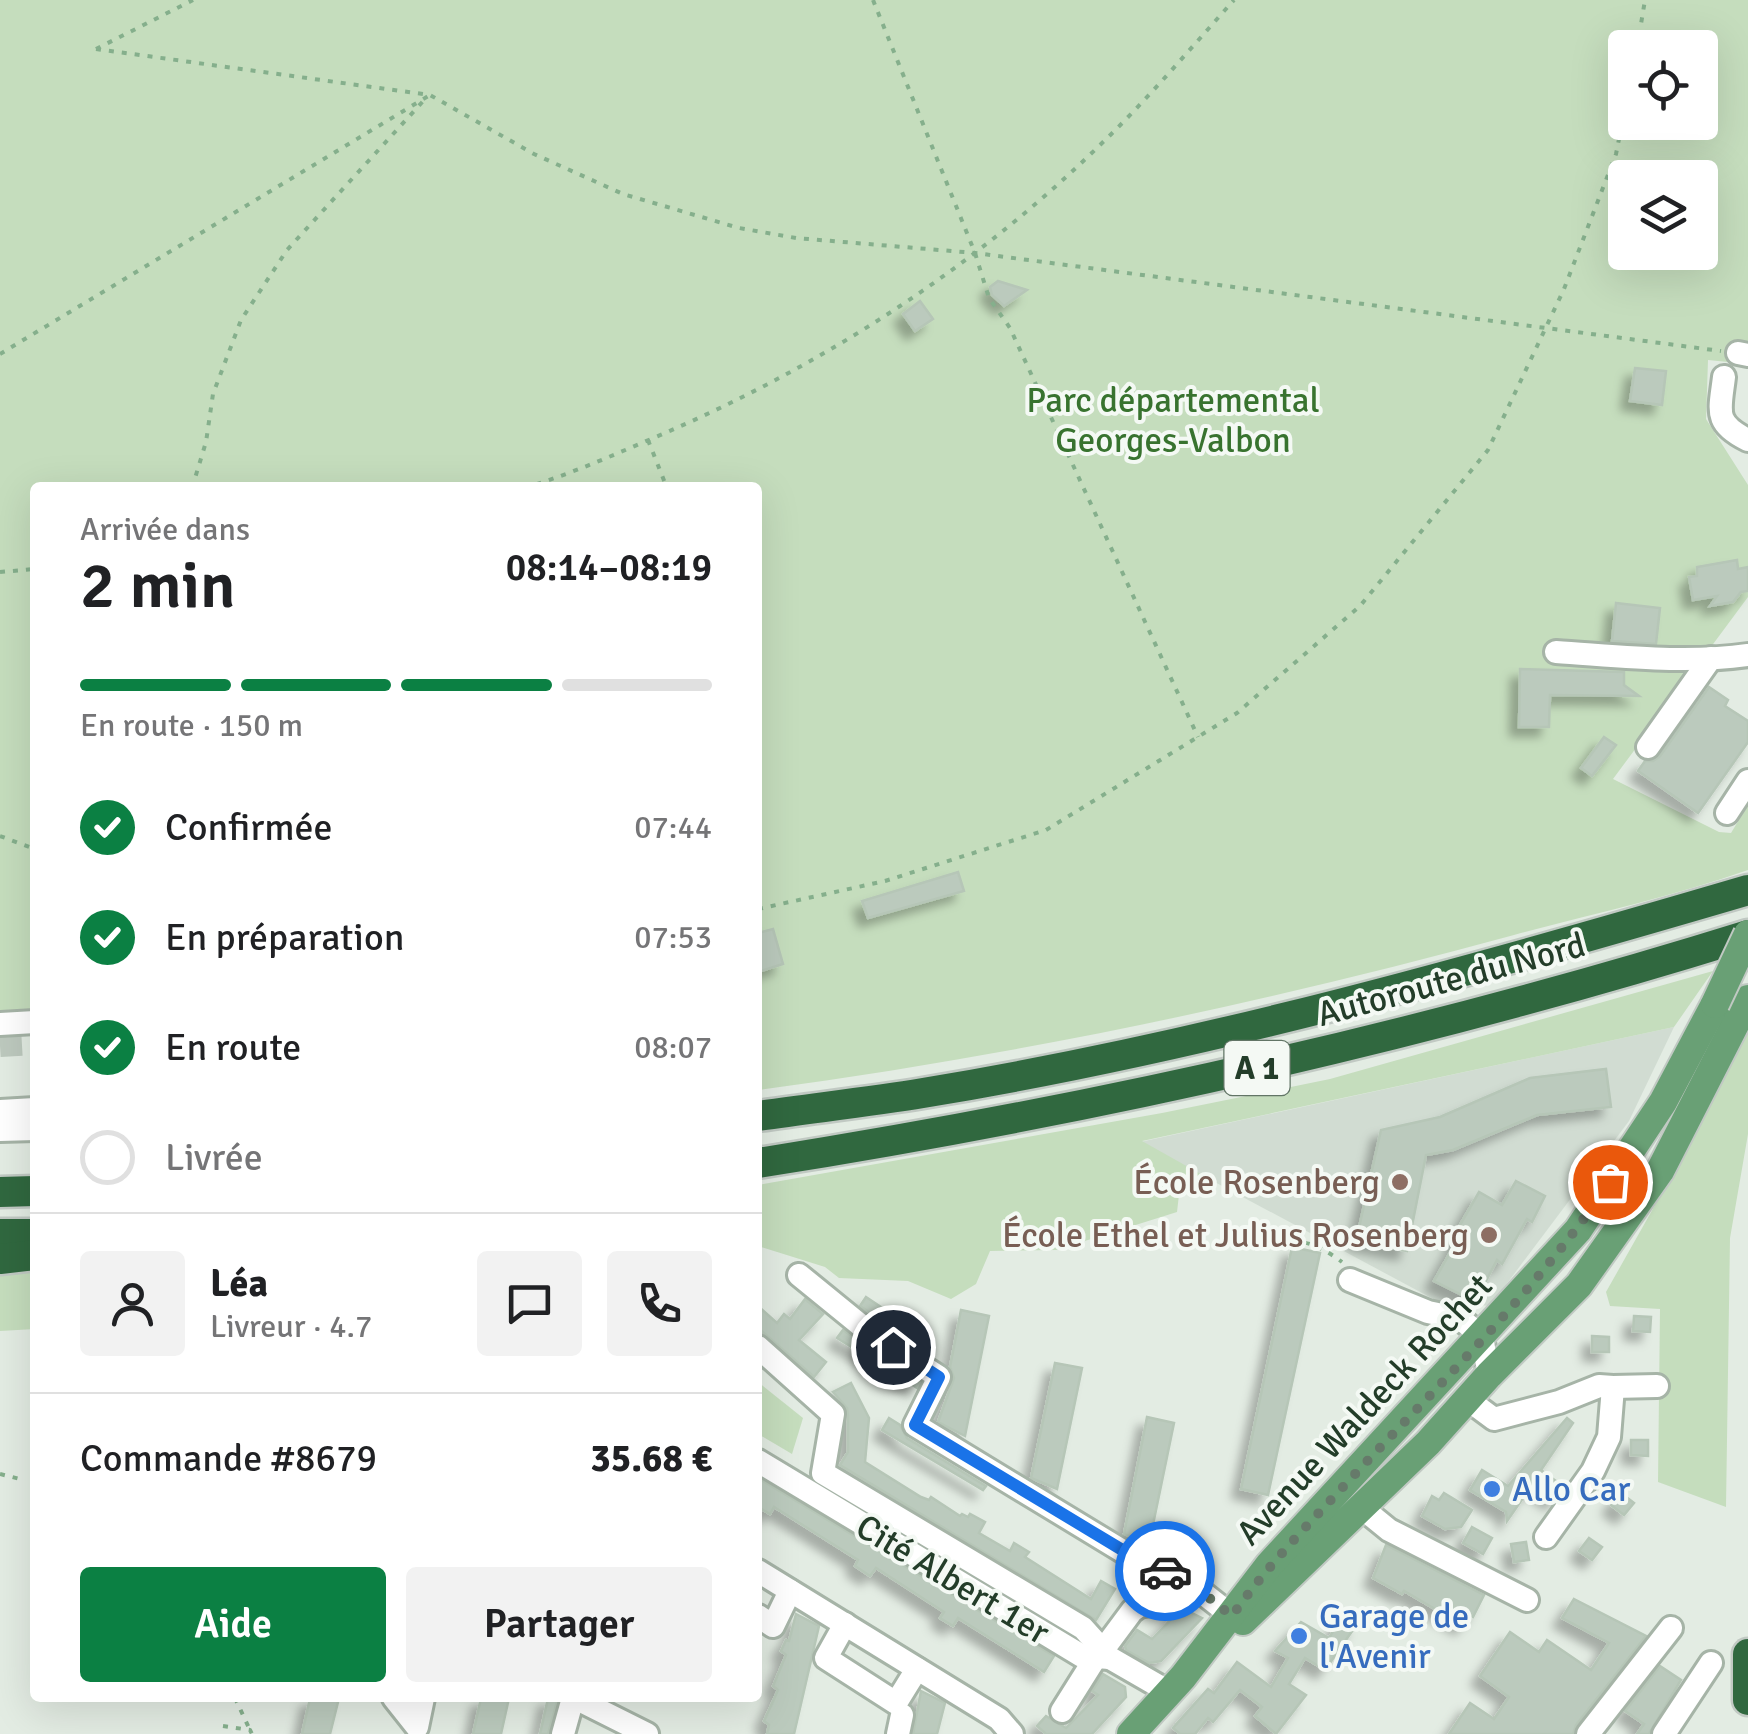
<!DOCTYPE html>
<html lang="fr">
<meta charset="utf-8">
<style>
:root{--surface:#fff;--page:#f2f2f2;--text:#202124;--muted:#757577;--line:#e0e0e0;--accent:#0b8043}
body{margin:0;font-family:Signika,sans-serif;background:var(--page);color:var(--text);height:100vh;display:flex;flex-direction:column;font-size:38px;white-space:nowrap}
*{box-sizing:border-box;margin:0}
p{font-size:32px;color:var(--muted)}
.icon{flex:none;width:55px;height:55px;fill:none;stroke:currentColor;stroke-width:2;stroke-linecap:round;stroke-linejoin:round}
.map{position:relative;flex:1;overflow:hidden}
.drawer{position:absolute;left:30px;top:482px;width:732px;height:1220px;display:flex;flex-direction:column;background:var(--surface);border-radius:10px;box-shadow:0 10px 40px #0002}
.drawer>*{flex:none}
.controls{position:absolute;left:1608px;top:30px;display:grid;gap:20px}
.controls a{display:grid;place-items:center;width:110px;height:110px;border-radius:10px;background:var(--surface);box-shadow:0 10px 40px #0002;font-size:50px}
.pin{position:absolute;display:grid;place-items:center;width:85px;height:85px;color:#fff;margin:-42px;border:5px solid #fff;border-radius:50%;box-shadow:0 2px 10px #0007}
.courier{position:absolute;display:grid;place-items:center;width:100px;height:100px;margin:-50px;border:8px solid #1a73e8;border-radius:50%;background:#fff;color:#222;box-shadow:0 2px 12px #0007}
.headline em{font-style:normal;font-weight:600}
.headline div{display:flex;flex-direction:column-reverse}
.headline{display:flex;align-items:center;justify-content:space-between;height:170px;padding:0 50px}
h1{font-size:65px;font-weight:600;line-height:75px}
.bar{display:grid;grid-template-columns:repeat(4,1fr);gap:15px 10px;align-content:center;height:120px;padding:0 50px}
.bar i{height:12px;border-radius:8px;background:var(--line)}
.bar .active{background:var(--accent)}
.bar p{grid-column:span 4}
.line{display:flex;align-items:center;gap:25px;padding:0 50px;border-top:2px solid var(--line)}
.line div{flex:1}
.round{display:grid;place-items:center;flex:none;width:105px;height:105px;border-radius:10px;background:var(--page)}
ol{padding:0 50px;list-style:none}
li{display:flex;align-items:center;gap:30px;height:110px}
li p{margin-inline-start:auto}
li .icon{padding:10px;border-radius:50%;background:var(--accent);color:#fff;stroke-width:4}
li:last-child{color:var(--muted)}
li i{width:55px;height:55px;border:5px solid var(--line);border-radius:50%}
.cta{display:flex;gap:20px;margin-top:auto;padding:20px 50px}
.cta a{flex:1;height:115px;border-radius:10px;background:var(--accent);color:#fff;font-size:40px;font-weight:600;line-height:115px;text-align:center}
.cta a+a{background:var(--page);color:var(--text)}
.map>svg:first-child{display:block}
.built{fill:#d1dcd2}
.green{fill:#c5ddbd;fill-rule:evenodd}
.building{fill:#bbcabd;stroke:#b6c6b7;stroke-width:2.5;filter:url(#shadow)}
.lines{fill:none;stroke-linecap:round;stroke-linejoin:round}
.minor-tunnel{stroke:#bdc9be;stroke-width:22;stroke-dasharray:22 11;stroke-linecap:butt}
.minor-casing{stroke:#a6b4a7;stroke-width:28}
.major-casing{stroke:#c1c9c3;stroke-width:32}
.highway-casing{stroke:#c1c9c3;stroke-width:35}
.path{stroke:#85af8c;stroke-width:4;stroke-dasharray:5 8;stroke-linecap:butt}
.minor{stroke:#fff;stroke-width:22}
.major{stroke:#69a075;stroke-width:28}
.highway{stroke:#30683f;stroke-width:30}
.major-bridge-casing{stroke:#c1c9c3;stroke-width:32;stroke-linecap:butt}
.major-bridge{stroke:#69a075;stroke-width:28}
.done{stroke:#667a6a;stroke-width:10;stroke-dasharray:0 18}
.route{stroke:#1a73e8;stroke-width:12}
.education-dot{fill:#8d6e63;stroke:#f4f9f4;stroke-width:4}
.shop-dot{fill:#3f7fe0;stroke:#f4f9f4;stroke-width:4}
.labels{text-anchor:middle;stroke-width:8;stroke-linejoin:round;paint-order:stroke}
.shield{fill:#f4f9f4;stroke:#627566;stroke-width:2.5}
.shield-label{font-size:32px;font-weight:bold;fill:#233d29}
.park-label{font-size:35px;fill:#38732f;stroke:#f4f9f4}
.street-label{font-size:35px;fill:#233d29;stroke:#f4f9f4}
.education-label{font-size:35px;fill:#785e54;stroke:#f4f9f4;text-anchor:end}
.shop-label{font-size:35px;fill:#366cbe;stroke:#f4f9f4;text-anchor:start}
</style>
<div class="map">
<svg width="1748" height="1734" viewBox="0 0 1748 1734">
<defs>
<filter id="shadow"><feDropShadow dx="-9" dy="9" stdDeviation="5" flood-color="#0004"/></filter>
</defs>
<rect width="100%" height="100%" fill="#e3ece3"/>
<path class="built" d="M1674,1027L1629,1121L1490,1306L1437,1301L1140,1142Z"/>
<g class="green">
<path d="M0,0H1748V364L1708,360L1706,419L1748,485V597L1613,779L1719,832L1731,833L1748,805V870C1672,897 1592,914 1514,935C1266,1003 1013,1056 758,1090V488H35V1022L0,1024ZM1625,48H1700V122H1625ZM1625,178H1700V252H1625Z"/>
<path d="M1713,971L1674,1027L1142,1141L1206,1177L1180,1186L1177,1212L1056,1250L990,1251L976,1284L951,1299L908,1281L839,1278L825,1267L758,1246V1185L1162,1113L1330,1079Z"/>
<path d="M1748,1026V1134L1730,1238L1726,1507L1658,1482L1660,1309L1610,1306L1606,1292L1694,1136Z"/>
<path d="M35,1260V1329L0,1331V1264Z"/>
<path d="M758,1382L803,1418L792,1454L758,1434Z"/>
</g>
<g class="building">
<path d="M998,281L1027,290L1004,306L992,295L990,287Z"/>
<path d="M920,301L933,319L915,331L903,314Z"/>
<path d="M1635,368L1666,371L1662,405L1630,401Z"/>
<path d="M1737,560L1738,569L1748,567V591L1741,592L1733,602L1710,606L1717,596L1693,600L1689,577L1697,576V567Z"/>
<path d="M1616,603L1660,608L1656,644L1612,641Z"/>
<path d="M1520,669L1624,672V685L1639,696L1550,695L1549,727H1519Z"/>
<path d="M1709,687L1728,700L1725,706L1748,721V742L1698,813L1638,771L1645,761H1653L1660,756Z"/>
<path d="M1604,737L1616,745L1592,776L1581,768Z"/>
<path d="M958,872L964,891L868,918L862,901Z"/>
<path d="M773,929L783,964L758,972V933Z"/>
<path d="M1606,1069L1611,1107L1537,1115L1453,1150L1426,1155L1407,1251L1356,1241L1381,1130L1440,1117L1530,1078Z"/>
<path d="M1516,1181L1545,1196L1532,1222L1527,1219L1502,1264L1497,1260L1479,1294L1475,1292L1470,1299L1434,1281L1457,1240L1453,1237L1479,1192L1502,1205Z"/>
<path d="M1292,1247L1320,1253L1268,1495L1241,1489Z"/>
<path d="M866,1297L923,1335L916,1345L860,1306Z"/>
<path d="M805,1299L823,1314L799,1340L826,1362L814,1377L758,1328V1306L777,1323L784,1314L790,1319Z"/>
<path d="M961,1310L989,1316L965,1436L938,1422L954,1378L950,1367Z"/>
<path d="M1634,1316L1651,1317L1650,1332L1633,1331Z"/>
<path d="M843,1330L920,1382L917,1388L837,1338Z"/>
<path d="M1592,1336L1609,1337V1352H1592Z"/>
<path d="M1055,1363L1082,1368L1057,1489L1031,1478Z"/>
<path d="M851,1383L869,1418L865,1462L921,1497L929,1500L931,1497L960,1516L962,1514L968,1517L970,1514L985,1522L979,1533L1010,1551L1014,1543L1029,1552L1025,1557L1091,1599L1101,1581L1115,1589L1096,1620L840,1465L848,1452V1416L847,1408L833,1392Z"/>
<path d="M1147,1417L1174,1423L1149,1544L1124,1534Z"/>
<path d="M889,1418L900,1425L907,1438L986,1486L983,1490L882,1430Z"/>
<path d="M1567,1418L1573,1423L1541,1470L1564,1487L1554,1501L1532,1485L1507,1521L1506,1512L1470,1490L1482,1470L1508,1486Z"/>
<path d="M1631,1440H1648V1456L1631,1455Z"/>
<path d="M758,1478L1054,1656L1044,1672L958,1618L953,1626L940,1618L944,1612L876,1568L870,1576L855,1566L858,1560L774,1507L770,1514L758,1507Z"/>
<path d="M1444,1493L1472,1510L1461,1527L1445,1529L1422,1516L1432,1496L1439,1500Z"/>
<path d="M1621,1493L1634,1503L1624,1515L1611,1505Z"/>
<path d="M1472,1527L1492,1538L1483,1554L1463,1543Z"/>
<path d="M1589,1538L1602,1547L1592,1560L1579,1551Z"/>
<path d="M1526,1542L1529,1560L1514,1562L1511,1544Z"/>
<path d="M1386,1545L1484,1595L1473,1617L1470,1615L1464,1626L1404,1591L1402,1594L1373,1578Z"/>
<path d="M1574,1599L1646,1636L1576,1725L1573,1734H1449L1470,1703L1494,1719L1509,1697L1480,1676L1510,1632L1539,1652L1547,1640L1591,1670L1609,1643L1562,1618Z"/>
<path d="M1182,1608L1202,1618L1161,1661L1149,1663L1126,1650L1125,1646L1137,1630L1152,1639Z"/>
<path d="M796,1614L819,1626L794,1734H767L769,1725L764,1721L778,1690L773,1686L786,1655L781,1651L786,1640L789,1641Z"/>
<path d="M1343,1615L1357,1624L1325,1670L1305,1658L1289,1684L1306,1695L1276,1734L1255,1716L1262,1707L1240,1690L1213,1722L1208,1718L1195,1734H1180L1173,1728L1208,1689L1214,1693L1237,1662L1271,1687L1288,1658L1275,1651L1301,1622L1329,1638Z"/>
<path d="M1660,1666L1681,1680L1649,1734H1637L1644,1724L1625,1711Z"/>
<path d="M1103,1674L1125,1687L1126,1697L1092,1734H1046L1037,1726L1046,1716L1066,1728L1098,1695L1092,1691Z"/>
<path d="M921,1691L945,1703L937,1734H913Z"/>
<path d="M310,1698H339L330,1734H302Z"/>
<path d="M481,1698H509L501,1734H473Z"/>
<path d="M548,1698H558L548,1734H540Z"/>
</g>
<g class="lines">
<path class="minor-tunnel" d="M0,1046L35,1044"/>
<g class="minor-casing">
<g id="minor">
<path d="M1738,353L1748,355"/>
<path d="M1724,377C1720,411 1713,423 1748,440"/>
<path d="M1556,652C1619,656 1685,664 1748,655"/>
<path d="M1648,747L1711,658"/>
<path d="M1727,813L1748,781"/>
<path d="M0,1024L35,1022"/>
<path d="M0,1111L35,1109"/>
<path d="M0,1130L35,1129"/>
<path d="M799,1275L869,1332L939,1377L915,1425L1139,1561L1180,1575"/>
<path d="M1350,1280L1428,1312L1461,1319L1482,1337L1489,1375"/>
<path d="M758,1347L833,1414L823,1473L1083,1628L1110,1658L1169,1692"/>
<path d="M1613,1387L1657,1386"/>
<path d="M1467,1399L1494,1419L1559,1402L1599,1386L1613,1387L1609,1437L1593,1471L1546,1537"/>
<path d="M758,1461L1082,1656L1110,1658"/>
<path d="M1362,1508L1389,1530L1527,1600"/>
<path d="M1187,1545L1180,1575L1232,1616"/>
<path d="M758,1571L999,1719L1012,1734"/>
<path d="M758,1616L773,1626L790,1591"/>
<path d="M845,1624L826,1658L896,1703L917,1669"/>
<path d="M1103,1650L1132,1611L1139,1606L1162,1602"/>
<path d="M394,1698L417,1727L423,1698"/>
<path d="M575,1698L647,1734"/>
<path d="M1062,1711L1096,1657"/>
<path d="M563,1734L573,1698"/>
<path d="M898,1734L902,1715"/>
<path d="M1588,1734L1671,1628"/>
<path d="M1664,1734L1711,1663"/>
</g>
</g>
<g class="major-casing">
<g id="major">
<path d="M1243,1621L1428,1443L1489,1375L1579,1285L1660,1171L1748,999"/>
<path d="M1131,1734L1183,1677L1269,1565L1578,1230L1663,1102L1715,1004"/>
</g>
</g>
<g class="highway-casing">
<g id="highway">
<path d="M758,1116C813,1108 868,1102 923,1093C1203,1047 1476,970 1748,890"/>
<path d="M758,1163C1093,1110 1424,1036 1748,935"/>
<path d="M0,1192L35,1191"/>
<path d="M0,1234H35"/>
<path d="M0,1259L35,1255"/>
<path d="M1748,1654V1700"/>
</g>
</g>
<g class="path">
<path d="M873,0L975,253L989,298L1010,328L1198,737"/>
<path d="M1637,48L1645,0"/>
<path d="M96,49L430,95L534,154L623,194L739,228L796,238L975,253L1721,351"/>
<path d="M96,49L193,0"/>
<path d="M0,354L430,95"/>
<path d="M648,440L667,488"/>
<path d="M192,488L206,442L213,394L241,320L287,250L426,98"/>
<path d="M524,488C568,475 609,457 651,439C817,369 971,271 1100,145C1147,100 1190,49 1234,0"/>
<path d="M0,572L35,569"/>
<path d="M0,836L35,849"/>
<path d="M758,909L885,881L1046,830L1237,713L1360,606L1488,450L1564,289L1616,154L1625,109"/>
<path d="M1254,1249C1290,1235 1311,1239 1342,1262"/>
<path d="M0,1474L24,1480"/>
<path d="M235,1698L250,1730"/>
<path d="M223,1726L250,1730L252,1734"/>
</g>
<use href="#minor" class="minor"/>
<use href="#major" class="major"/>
<use href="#highway" class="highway"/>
<g class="major-bridge-casing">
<path id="major-bridge" d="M1715,1004L1748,934"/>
</g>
<use href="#major-bridge" class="major-bridge"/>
</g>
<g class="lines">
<path class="done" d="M1165,1571L1180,1575L1232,1616C1265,1569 1303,1530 1342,1488C1434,1389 1534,1294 1610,1182"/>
<path class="route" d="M893,1347L939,1377L915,1425L1139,1560L1165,1571"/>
</g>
<g class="education-dot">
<circle cx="1400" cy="1182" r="10"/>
<circle cx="1489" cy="1235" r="10"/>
</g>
<g class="shop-dot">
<circle cx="1492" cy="1489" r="10"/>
<circle cx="1299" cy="1636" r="10"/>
</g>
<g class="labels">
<rect class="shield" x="1224.5" y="1041" width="65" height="54" rx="8"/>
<g class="shield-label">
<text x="1257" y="1079">A 1</text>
</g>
<g class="park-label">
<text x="1173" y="412">Parc départemental<tspan x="1173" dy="40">Georges-Valbon</tspan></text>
</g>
<g class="street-label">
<text transform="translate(1451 979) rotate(-15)" y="12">Autoroute du Nord</text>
<text transform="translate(1364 1409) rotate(-47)" y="12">Avenue Waldeck Rochet</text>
<text transform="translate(953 1579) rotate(31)" y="12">Cité Albert 1er</text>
</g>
<g class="education-label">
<text x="1380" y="1194">École Rosenberg</text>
<text x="1469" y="1247">École Ethel et Julius Rosenberg</text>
</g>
<g class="shop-label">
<text x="1512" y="1501">Allo Car</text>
<text x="1319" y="1628">Garage de<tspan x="1319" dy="40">l'Avenir</tspan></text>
</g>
</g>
</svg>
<div class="controls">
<a><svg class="icon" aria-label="locate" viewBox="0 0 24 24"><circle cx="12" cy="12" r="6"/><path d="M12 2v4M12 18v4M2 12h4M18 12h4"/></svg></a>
<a><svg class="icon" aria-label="layers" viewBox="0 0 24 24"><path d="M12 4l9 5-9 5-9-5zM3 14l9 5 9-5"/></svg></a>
</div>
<div class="pin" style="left:1610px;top:1182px;background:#ea580c"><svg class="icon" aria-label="bag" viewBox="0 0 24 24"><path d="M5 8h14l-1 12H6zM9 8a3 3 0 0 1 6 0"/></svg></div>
<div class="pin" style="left:893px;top:1347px;background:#1f2937"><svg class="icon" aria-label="home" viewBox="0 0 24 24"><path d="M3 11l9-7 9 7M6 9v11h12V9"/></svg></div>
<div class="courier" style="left:1165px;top:1571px"><svg class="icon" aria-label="car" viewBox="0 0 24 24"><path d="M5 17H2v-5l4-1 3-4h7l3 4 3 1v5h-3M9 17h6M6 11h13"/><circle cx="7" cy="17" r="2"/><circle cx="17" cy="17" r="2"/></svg></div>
<section class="drawer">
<div class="headline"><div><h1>2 min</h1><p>Arrivée dans</p></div><em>08:14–08:19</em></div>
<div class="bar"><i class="active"></i><i class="active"></i><i class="active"></i><i></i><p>En route · 150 m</p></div>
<ol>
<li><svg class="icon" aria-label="check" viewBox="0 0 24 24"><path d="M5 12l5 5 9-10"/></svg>Confirmée<p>07:44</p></li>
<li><svg class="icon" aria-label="check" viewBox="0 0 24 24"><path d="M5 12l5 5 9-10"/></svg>En préparation<p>07:53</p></li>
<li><svg class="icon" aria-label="check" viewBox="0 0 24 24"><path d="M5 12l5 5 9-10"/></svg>En route<p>08:07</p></li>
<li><i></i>Livrée</li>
</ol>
<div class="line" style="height:180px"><a class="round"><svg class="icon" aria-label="person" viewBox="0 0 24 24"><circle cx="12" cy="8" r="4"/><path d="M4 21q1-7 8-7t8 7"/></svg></a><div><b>Léa</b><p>Livreur · 4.7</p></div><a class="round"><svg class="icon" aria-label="chat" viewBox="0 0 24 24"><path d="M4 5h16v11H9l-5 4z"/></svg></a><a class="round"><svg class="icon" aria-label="phone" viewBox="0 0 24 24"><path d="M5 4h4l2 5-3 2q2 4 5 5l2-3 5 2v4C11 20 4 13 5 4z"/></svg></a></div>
<div class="line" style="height:130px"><div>Commande #8679</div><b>35.68 €</b></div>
<div class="cta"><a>Aide</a><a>Partager</a></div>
</section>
</div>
